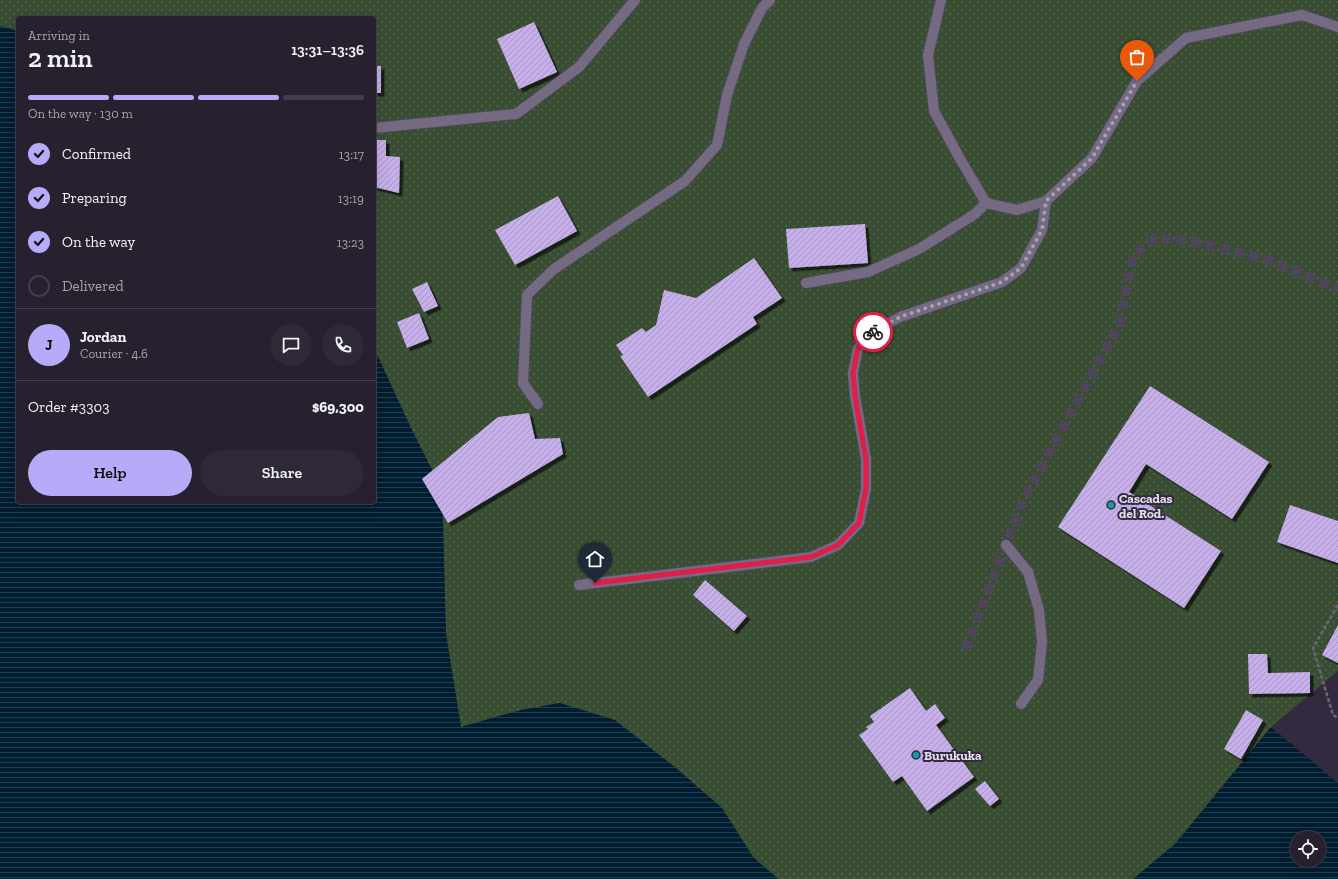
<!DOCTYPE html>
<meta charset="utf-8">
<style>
:root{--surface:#26202f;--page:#2e2837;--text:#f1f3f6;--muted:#a4a3aa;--line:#423e4b;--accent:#b6abf8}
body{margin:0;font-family:"Zilla Slab",serif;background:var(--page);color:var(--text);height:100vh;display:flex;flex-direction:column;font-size:15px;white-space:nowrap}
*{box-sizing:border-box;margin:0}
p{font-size:13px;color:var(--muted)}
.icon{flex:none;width:22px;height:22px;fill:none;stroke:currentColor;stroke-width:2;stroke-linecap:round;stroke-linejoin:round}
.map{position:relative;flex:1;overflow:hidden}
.side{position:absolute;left:16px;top:16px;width:360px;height:488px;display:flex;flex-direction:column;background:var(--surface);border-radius:4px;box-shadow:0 4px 16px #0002,0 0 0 1px var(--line)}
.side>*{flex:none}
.buttons{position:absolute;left:1290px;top:831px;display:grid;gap:8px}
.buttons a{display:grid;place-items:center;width:36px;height:36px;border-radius:50%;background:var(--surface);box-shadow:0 4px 16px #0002,0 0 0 1px var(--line);font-size:20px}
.pin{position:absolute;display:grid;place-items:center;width:34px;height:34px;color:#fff;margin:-41px -17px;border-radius:50% 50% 50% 0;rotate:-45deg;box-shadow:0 0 4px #0007}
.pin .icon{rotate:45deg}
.courier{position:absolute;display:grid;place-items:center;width:40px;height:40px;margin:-20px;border:3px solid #e11d48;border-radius:50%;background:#fff;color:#222;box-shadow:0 1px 5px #0007}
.headline em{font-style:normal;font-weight:600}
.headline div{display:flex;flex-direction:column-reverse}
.headline{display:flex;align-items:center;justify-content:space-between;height:68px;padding:0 12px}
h1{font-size:26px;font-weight:600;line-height:30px}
.bar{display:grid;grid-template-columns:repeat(4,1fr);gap:6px 4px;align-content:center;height:48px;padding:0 12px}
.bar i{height:5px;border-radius:3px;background:var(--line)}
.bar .on{background:var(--accent)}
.bar p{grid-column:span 4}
.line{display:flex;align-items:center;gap:10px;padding:0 12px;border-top:1px solid var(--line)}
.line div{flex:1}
.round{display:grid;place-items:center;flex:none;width:42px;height:42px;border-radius:21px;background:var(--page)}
ol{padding:0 12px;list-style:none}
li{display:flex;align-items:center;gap:12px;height:44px}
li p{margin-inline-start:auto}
li .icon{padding:4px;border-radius:50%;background:var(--accent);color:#111;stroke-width:4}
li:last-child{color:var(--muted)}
li i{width:22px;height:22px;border:2px solid var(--line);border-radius:50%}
.button{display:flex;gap:8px;margin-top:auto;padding:8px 12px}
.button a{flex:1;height:46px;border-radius:24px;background:var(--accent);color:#111;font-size:16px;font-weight:600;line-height:46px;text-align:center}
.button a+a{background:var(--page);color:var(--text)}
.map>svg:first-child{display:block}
.grass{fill:url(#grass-dots)}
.water{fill:url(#water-rules);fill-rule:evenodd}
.building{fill:url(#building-hatch);filter:url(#shadow)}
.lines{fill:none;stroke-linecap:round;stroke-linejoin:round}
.minor-tunnel{stroke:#4e4559;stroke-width:10;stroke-dasharray:10 5;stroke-linecap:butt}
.minor-casing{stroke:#50495a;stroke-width:12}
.path{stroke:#6d6578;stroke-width:2.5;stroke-dasharray:4 2;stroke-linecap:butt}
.minor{stroke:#746b83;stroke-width:10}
.done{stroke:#a7a1b1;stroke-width:4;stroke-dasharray:0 7.2}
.route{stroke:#e11d48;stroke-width:5}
.culture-dot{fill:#0f9aa8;stroke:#332a3f;stroke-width:1.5}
.labels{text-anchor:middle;stroke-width:4;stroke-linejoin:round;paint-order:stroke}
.poi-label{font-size:13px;font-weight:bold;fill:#e6e1ef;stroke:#332a3f;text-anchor:start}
</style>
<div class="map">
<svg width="1338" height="879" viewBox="0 0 1338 879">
<defs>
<pattern id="grass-dots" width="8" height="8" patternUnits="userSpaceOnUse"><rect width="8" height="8" fill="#384d31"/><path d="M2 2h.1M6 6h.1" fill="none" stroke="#55664f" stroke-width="1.8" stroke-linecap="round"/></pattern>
<pattern id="water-rules" width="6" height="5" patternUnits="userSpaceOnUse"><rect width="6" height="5" fill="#001e31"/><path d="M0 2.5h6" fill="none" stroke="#253e4f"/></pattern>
<pattern id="building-hatch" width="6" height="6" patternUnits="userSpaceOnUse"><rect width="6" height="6" fill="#c7afea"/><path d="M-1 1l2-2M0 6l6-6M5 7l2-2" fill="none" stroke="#a694c2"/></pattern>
<filter id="shadow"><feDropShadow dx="3.5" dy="3.5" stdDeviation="0" flood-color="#0009"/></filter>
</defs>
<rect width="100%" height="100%" fill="#332a3f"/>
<path class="grass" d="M0,0H1338V671L1271,727L1175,844L1133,879H778L753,857L722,808L676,768L560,703L521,710L461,727L446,634L442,490L410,426L374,348V18H18V31L0,26Z"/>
<g class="water">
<path d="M0,26L18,31V502H374V348L410,426L442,490L446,634L461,727L521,710L560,703L615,720L676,768L722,808L753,857L778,879H0Z"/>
<path d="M1271,727L1338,783V879H1133L1175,844ZM1297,838H1319V860H1297Z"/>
</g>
<g class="building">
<path d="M534,22L557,72L519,89L497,39Z"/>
<rect x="374" y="66" width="7" height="27"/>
<path d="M374,140H386V156L400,157L399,193L374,187Z"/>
<path d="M558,196L577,231L515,265L495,230Z"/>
<path d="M865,224L868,263L789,268L786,229Z"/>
<path d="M754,258L782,298L753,317L757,324L648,397L620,356L623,355L616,345L642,328L646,332L656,325L664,290L696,298Z"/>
<path d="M427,282L438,306L424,312L412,289Z"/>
<path d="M419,313L429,339L407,348L397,322Z"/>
<path d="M1150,386L1269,462L1232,519L1146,464L1129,492L1221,551L1184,608L1058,527Z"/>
<path d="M529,413L535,439L560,438L563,454L448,523L422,479L498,417Z"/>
<path d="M1290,505L1338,521V563L1277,542Z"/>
<path d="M705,580L747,616L734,631L693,595Z"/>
<path d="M1338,625V663L1322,655Z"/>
<path d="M1248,654H1267L1268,673L1310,672V693L1249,694Z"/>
<path d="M910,688L926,711L935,704L945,718L936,725L974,777L927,811L902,776L893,782L859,735L868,729L866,727L874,722L870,716Z"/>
<path d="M1246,710L1263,720L1241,759L1224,749Z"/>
<path d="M985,781L999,799L990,806L975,789Z"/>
</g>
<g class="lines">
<path class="minor-tunnel" d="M965,650L1023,501L1119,325L1133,257L1155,238L1188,240L1268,260L1338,289"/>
<g class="minor-casing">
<g id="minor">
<path d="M941,0L928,55L934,111L959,157L986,203L1017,210L1046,201L1092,158L1137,81L1186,38L1302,15L1338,27"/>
<path d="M374,128L516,114L579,67L635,0"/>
<path d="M806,283L868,272L919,249L975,214L986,203"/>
<path d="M538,404L523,383L527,295L554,269L685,181L717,145L727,95L744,44L762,8L770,0"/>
<path d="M1006,545L1028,572L1039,610L1042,642L1038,680L1021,704"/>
<path d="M579,585L811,557L838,545L859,523L866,489V459L855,396L853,373L858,348L873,332L900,317L1002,282L1021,268L1042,230L1046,201"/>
</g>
</g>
<path class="path" d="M1338,605L1313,648L1333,715L1338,718"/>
<use href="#minor" class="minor"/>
</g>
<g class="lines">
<path class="done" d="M873,332L900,317L1002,282L1021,268L1042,230L1046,201L1092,158L1137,81"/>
<path class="route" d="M595,583L811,557L838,545L859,523L866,489V459L855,396L853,373L858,348L873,332"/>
</g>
<g class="culture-dot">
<circle cx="1111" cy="505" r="4"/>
<circle cx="916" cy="755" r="4"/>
</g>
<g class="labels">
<g class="poi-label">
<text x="1119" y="503">Cascadas<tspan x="1119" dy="15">del Rod.</tspan></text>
<text x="924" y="760">Burukuka</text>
</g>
</g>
</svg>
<div class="buttons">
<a><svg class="icon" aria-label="locate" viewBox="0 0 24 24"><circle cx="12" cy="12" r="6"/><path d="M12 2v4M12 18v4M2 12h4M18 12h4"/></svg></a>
</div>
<div class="pin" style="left:1137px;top:81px;background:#ea580c"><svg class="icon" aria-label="bag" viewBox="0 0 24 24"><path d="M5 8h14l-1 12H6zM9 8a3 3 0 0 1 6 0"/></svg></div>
<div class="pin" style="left:595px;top:583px;background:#1f2937"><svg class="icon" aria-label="home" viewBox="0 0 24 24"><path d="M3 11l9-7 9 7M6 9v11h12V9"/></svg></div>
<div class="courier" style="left:873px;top:332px"><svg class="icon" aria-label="bike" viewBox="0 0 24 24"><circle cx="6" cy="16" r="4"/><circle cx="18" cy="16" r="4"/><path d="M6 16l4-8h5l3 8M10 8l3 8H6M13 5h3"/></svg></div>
<section class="side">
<div class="headline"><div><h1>2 min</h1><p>Arriving in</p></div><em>13:31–13:36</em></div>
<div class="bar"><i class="on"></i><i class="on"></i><i class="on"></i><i></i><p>On the way · 130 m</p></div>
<ol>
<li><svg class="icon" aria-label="check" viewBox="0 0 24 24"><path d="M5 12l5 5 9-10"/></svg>Confirmed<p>13:17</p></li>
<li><svg class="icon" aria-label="check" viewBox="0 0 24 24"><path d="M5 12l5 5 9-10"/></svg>Preparing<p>13:19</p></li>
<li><svg class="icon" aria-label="check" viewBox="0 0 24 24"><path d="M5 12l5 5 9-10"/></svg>On the way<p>13:23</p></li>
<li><i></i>Delivered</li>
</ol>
<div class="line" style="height:72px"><b class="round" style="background:var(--accent);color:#111">J</b><div><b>Jordan</b><p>Courier · 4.6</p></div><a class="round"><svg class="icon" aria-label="chat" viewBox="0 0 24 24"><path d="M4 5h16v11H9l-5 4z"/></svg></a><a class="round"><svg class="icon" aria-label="phone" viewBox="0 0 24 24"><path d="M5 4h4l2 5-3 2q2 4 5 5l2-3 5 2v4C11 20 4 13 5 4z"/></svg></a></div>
<div class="line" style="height:52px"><div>Order #3303</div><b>$69,300</b></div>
<div class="button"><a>Help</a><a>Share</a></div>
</section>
</div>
